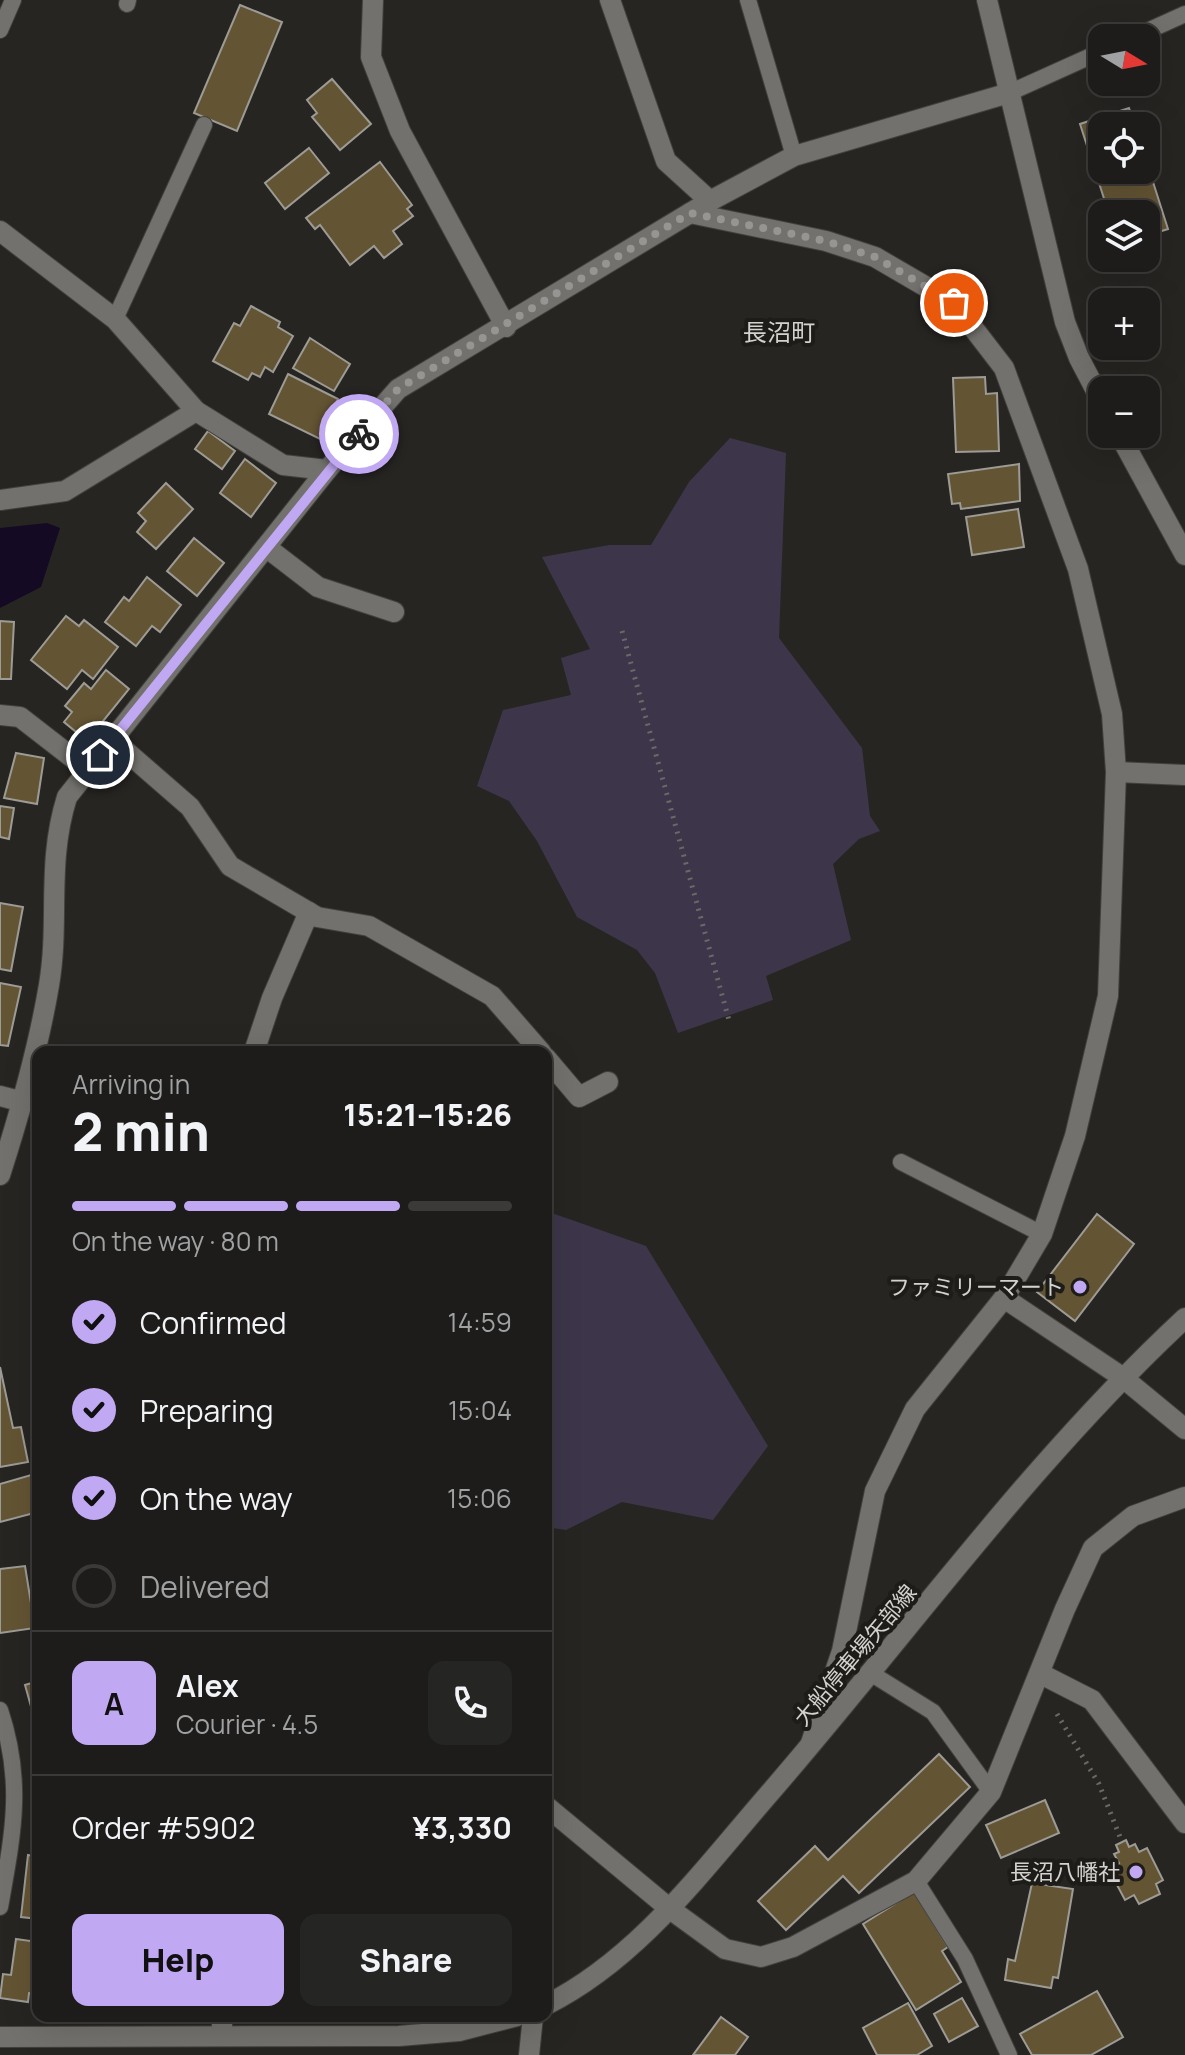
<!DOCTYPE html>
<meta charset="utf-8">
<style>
:root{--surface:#1d1c1a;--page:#252523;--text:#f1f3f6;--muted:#a0a1a2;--line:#3b3a39;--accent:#c1a8f3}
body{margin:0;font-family:Manrope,"Noto Sans JP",sans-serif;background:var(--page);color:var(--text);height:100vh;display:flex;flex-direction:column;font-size:30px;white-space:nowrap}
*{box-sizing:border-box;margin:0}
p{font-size:26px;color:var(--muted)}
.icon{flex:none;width:44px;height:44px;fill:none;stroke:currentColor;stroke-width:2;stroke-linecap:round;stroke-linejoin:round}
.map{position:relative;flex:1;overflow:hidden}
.details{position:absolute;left:32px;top:1046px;width:520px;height:976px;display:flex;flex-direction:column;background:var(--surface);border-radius:16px;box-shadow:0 8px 32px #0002,0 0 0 2px var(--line)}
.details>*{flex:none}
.needle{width:52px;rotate:100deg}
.buttons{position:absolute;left:1088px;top:24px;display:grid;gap:16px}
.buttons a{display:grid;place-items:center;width:72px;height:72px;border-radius:16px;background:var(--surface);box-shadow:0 8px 32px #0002,0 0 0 2px var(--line);font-size:40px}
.pin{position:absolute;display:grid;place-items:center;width:68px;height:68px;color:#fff;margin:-34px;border:4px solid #fff;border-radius:50%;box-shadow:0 2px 8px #0007}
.courier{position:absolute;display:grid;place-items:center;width:80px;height:80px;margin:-40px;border:6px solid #c1a8f3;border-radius:50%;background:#fff;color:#222;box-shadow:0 2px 10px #0007}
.summary em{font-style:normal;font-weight:800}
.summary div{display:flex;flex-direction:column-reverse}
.summary{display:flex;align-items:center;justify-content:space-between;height:136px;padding:0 40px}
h1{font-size:52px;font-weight:800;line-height:60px}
.bar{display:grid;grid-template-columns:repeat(4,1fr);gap:12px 8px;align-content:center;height:96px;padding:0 40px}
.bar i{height:10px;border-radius:6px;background:var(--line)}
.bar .selected{background:var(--accent)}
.bar p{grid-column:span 4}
.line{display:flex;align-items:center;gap:20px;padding:0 40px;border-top:2px solid var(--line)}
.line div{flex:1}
.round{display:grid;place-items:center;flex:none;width:84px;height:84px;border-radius:16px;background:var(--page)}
ol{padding:0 40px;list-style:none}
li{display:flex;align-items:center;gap:24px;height:88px}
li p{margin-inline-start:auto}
li .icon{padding:8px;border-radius:50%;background:var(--accent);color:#111;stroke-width:4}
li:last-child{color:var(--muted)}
li i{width:44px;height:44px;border:4px solid var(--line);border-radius:50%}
.primary-button{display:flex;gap:16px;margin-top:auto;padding:16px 40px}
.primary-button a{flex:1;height:92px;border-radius:16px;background:var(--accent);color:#111;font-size:32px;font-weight:800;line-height:92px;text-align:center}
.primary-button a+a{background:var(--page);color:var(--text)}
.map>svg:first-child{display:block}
.green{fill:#3d364a}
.water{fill:#140a24}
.building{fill:#635433;stroke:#9d9b96;stroke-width:2}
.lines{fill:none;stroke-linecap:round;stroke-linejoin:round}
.service-casing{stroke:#43413e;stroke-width:18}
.minor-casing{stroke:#43413e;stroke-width:22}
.tertiary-casing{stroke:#43413e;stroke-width:22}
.secondary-casing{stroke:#43413e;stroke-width:22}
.path{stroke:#6a6966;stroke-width:5;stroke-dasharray:2 6;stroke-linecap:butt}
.service{stroke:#73716d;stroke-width:16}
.minor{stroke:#73716d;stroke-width:20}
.tertiary{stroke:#73716d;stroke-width:20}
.secondary{stroke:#73716d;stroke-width:20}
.done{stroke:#979593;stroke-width:8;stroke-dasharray:0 14.4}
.route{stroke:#c1a8f3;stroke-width:10}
.poi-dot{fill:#c1a8f3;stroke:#1d1c18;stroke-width:3}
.labels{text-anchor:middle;stroke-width:8;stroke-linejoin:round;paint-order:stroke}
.poi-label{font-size:22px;fill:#d3d2d0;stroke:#1d1c18;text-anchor:end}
.street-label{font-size:22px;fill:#d3d2d0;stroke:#1d1c18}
.neighbourhood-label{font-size:24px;fill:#d3d2d0;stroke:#1d1c18}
</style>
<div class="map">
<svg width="1185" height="2055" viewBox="0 0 1185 2055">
<rect width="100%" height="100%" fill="#272522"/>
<g class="green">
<path d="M730,438L786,453L779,638L862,748L870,816L880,831L859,839L833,864L851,940L766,976L773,1000L678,1033L655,973L637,950L577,917L537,841L509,801L477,786L503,710L571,695L561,658L590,649L542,557L609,545H651L689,482Z"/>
<path d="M546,1211L646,1246L768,1446L713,1520L622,1502L566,1530L546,1527Z"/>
</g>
<path class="water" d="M47,523L60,528L41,587L0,608V528Z"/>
<g class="building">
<path d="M240,5L282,22L237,131L194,113Z"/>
<path d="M332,79L371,124L340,150L312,117L317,113L307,100Z"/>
<path d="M1129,108L1135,126H1102V170H1146V160L1168,229L1146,236V214H1109L1080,124Z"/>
<path d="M309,148L329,173L285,209L265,183Z"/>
<path d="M380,162L412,205L407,209L413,216L393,231L402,244L384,258L374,246L350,265L320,225L315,229L306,218Z"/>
<path d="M251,306L280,322L278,327L293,336L273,372L265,367L260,377L252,373L248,380L213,361L234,323L240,326Z"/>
<path d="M310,338L350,364L334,391L293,368Z"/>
<path d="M288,374L338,399L320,439L269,414Z"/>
<path d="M985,377L986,394L997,393L999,451L956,452L953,378Z"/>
<path d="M208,431L235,451L222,469L195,449Z"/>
<path d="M245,459L276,483L251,517L220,493Z"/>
<path d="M1019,464L1020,501L961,509L960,503L952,504L948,474Z"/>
<path d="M166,483L193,509L156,549L137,532L146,521L138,513Z"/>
<path d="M1018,509L1024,547L972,555L966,517Z"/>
<path d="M194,538L224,563L197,596L167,571Z"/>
<path d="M147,577L181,605L160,632L152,626L136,646L105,622L124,597L129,601Z"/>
<path d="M66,616L79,626L84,620L118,647L93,679L82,670L67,689L31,660Z"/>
<path d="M0,621L14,622L11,679H0Z"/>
<path d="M106,670L129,689L87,741L64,722L72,712L65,706L84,683L91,689Z"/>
<path d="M16,753L44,758L37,804L4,798Z"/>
<path d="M0,806L14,808L9,839L0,837Z"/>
<path d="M0,903L23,907L11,971L0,969Z"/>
<path d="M0,983L21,987L8,1046L0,1045Z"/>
<path d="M1097,1214L1134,1244L1075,1321L1037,1292Z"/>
<path d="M0,1367L13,1428L21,1427L28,1462L0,1467Z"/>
<path d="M38,1473V1512L0,1522V1484Z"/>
<path d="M25,1566L35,1628L0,1633V1569Z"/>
<path d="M38,1681V1728H37L25,1685Z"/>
<path d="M939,1754L970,1787L859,1893L843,1876L786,1930L758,1901L815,1846L828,1860Z"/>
<path d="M1045,1800L1059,1833L1001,1858L986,1825Z"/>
<path d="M1126,1840L1129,1847L1135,1844L1139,1852L1147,1848L1163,1880L1156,1884L1160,1894L1139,1904L1134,1895L1125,1900L1108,1868L1119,1863L1114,1854L1119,1852L1116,1845Z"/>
<path d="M28,1855L38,1857V1919L21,1917Z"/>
<path d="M1032,1883L1073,1889L1058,1978L1053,1977L1051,1988L1005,1980L1008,1959L1015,1961Z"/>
<path d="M914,1892L948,1947L942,1951L961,1982L916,2010L863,1924Z"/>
<path d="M16,1939L38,1942V1994L29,1993L28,2002L0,1998L3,1974L11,1975Z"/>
<path d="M1097,1991L1123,2037L1091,2055H1032L1020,2034Z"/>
<path d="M962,1998L978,2026L949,2042L934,2014Z"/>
<path d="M908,2003L932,2046L917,2055H877L863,2028Z"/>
<path d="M721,2017L748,2037L735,2055H693Z"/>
</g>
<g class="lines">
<g class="service-casing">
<g id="service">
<path d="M748,0L794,156"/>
<path d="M127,4L128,0"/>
<path d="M0,30L13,0"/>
<path d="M1132,38L1185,14"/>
<path d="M1009,93L1102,51"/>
<path d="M115,319L204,125"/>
<path d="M901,1162L1042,1234"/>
<path d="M872,1674L933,1712L991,1792"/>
<path d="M0,1710C24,1782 13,1834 0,1907"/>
<path d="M916,1881L965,1959L1009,2055"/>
</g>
</g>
<g class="minor-casing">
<g id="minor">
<path d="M373,0L371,57L400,131L506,327"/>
<path d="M610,0L666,161L710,201"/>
<path d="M690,213L826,241L875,257L954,303L1004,368L1078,569L1112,714L1116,772L1108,996L1075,1136L1042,1234L1004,1298L1122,1377L1185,1429"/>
<path d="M0,231L115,319L196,411L283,465L327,470"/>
<path d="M0,500L65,491L196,411"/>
<path d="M266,547L318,587L394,612"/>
<path d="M0,715L20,717L87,769"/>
<path d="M113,740L190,807L230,866L317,917L369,926L492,996L541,1052"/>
<path d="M1116,772L1185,775"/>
<path d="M254,1052L272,998L309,912"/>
<path d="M546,1058L579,1097L608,1082"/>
<path d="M0,1175C20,1113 38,1050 49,985C60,920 46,864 67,797L327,470L398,389L710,201L794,156L1009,93"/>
<path d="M1041,1674L1092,1700L1185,1823"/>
<path d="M811,1743L842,1651L875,1491L915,1409L1004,1298"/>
<path d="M546,1806L670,1909L725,1949L761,1957L793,1947L916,1881L991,1792L1065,1609L1093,1548L1133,1516L1185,1497"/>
<path d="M222,2036V2016"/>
<path d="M529,2055L533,2016"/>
</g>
</g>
<g class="tertiary-casing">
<g id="tertiary">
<path d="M987,0L1065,322L1079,358L1102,402"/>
<path d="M1119,434L1185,555"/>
<path d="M0,1096L23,1102"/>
</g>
</g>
<g class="secondary-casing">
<g id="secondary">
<path d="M546,2005C638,1959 702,1871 768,1795C906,1636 1030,1462 1185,1318"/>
<path d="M0,2037L399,2036L459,2031L517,2016"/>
</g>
</g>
<g class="path">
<path d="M622,631L730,1024"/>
<path d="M1057,1714L1099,1784L1122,1842"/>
</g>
<use href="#service" class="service"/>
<use href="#minor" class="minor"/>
<use href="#tertiary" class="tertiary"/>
<use href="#secondary" class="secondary"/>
</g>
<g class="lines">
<path class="done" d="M359,434L398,389L690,213L826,241L875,257L954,303"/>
<path class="route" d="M100,755L359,434"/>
</g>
<g class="poi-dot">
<circle cx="1080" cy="1287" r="8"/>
<circle cx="1136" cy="1872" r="8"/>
</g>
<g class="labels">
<g class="poi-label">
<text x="1064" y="1295">ファミリーマート</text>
<text x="1120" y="1880">長沼八幡社</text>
</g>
<g class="street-label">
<text transform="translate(855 1655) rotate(-50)" y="8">大船停車場矢部線</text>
</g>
<g class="neighbourhood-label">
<text x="779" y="341">長沼町</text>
</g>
</g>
</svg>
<div class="buttons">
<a><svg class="needle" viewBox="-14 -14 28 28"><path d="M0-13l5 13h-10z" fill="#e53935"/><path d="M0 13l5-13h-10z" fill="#a0a1a2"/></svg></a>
<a><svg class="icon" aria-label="locate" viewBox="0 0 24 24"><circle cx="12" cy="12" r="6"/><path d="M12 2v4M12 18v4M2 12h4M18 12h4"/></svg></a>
<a><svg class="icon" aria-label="layers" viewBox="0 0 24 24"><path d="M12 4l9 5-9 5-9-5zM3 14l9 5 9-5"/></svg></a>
<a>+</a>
<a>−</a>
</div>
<div class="pin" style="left:954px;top:303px;background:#ea580c"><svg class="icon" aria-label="bag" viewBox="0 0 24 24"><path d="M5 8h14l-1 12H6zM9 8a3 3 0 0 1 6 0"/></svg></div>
<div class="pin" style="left:100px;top:755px;background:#1f2937"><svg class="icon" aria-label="home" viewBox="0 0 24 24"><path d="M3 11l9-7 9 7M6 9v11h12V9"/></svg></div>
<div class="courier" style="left:359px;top:434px"><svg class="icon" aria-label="bike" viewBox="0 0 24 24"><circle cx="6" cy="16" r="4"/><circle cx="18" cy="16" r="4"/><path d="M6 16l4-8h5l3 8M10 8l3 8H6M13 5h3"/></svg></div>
<section class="details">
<div class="summary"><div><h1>2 min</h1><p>Arriving in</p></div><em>15:21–15:26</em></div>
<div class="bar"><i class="selected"></i><i class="selected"></i><i class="selected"></i><i></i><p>On the way · 80 m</p></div>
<ol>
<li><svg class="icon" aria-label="check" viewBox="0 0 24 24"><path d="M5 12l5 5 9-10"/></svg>Confirmed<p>14:59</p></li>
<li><svg class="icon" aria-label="check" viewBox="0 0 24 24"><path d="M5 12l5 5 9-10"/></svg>Preparing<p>15:04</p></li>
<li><svg class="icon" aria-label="check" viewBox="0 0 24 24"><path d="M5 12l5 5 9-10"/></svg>On the way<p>15:06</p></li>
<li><i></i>Delivered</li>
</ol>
<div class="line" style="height:144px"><b class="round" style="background:var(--accent);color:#111">A</b><div><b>Alex</b><p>Courier · 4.5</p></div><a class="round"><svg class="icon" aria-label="phone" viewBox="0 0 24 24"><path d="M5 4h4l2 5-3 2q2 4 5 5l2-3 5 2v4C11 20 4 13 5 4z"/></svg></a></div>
<div class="line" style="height:104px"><div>Order #5902</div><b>¥3,330</b></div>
<div class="primary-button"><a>Help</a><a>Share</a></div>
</section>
</div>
